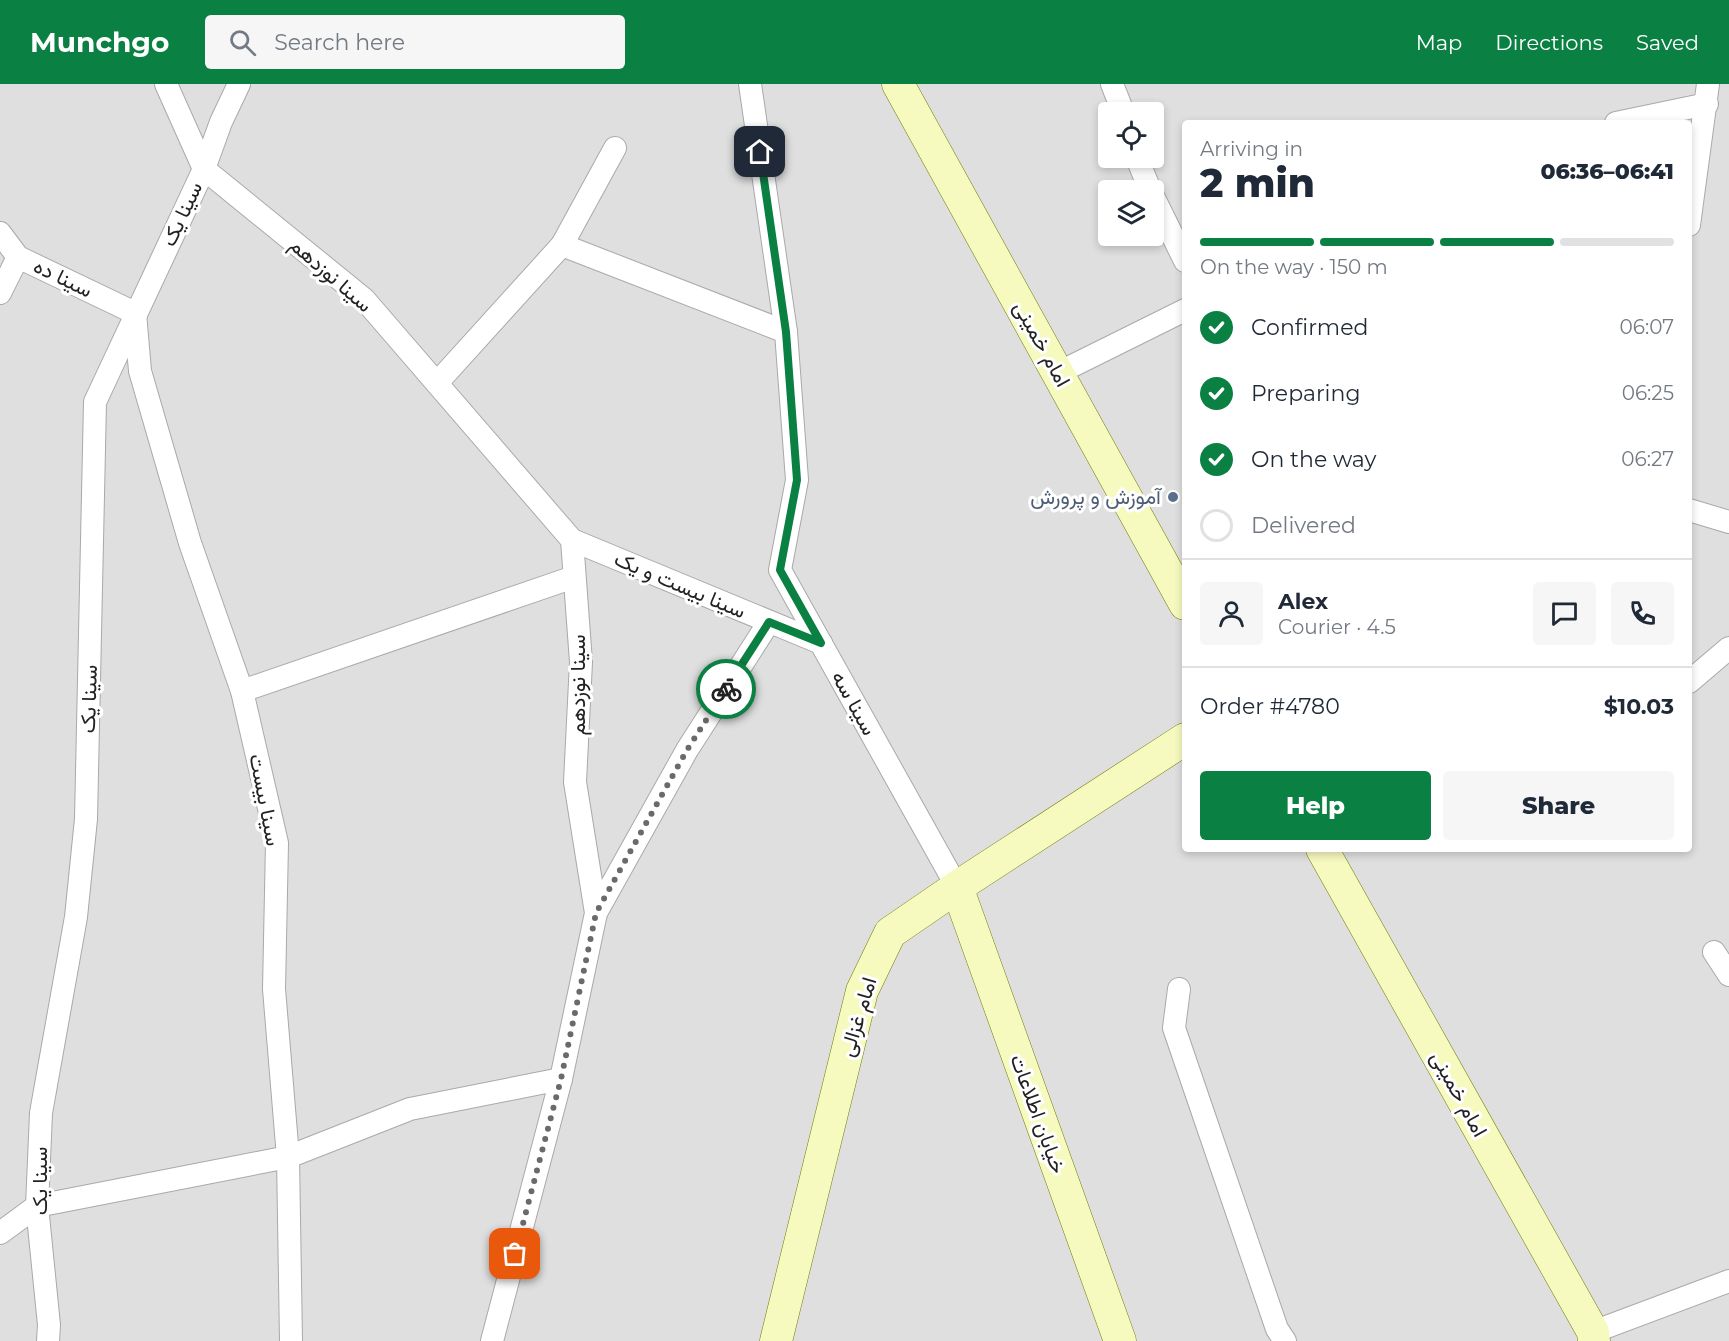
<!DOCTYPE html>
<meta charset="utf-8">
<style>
:root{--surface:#fff;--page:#f6f6f7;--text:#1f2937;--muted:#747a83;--line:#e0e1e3;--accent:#0b8043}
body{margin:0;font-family:Montserrat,Vazirmatn,sans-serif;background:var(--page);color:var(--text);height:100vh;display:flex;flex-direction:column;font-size:22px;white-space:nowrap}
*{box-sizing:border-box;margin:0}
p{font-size:20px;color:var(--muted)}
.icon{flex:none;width:33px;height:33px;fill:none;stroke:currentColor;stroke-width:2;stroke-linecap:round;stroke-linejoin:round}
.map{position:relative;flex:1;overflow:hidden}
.sheet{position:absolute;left:1182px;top:36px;width:510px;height:732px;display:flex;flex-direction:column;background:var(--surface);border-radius:6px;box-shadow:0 3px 9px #0003}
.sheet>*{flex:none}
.tools{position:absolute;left:1098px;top:18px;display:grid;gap:12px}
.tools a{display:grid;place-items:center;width:66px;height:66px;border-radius:6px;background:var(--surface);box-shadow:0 3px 9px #0003;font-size:30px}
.pin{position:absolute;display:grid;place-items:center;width:51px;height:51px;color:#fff;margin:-26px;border-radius:12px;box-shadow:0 3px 9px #0006}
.courier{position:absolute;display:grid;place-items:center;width:60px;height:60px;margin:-30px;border:4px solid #0b8043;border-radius:50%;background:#fff;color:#222;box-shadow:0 2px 8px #0007}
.head em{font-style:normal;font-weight:800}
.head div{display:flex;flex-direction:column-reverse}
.head{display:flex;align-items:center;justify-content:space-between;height:102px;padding:0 18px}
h1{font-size:39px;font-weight:800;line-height:45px}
.bar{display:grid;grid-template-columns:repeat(4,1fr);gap:9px 6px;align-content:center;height:72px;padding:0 18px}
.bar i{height:8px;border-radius:4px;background:var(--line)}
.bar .on{background:var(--accent)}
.bar p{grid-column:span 4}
.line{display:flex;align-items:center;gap:15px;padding:0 18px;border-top:2px solid var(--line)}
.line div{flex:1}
.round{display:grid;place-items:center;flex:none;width:63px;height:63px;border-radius:6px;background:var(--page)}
ol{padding:0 18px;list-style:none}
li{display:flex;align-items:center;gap:18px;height:66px}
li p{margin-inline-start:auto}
li .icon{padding:6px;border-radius:50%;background:var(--accent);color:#fff;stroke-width:4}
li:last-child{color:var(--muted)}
li i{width:33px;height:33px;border:3px solid var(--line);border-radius:50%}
.cta{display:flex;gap:12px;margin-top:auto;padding:12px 18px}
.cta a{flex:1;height:69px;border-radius:6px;background:var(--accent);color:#fff;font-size:24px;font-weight:800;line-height:69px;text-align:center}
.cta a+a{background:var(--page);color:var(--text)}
header{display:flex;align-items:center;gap:36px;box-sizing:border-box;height:84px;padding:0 30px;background:var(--accent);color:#fff}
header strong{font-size:28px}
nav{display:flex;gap:33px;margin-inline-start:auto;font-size:21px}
.search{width:420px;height:54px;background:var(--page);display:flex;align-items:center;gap:15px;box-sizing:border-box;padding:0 21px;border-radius:6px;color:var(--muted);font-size:22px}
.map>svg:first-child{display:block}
.residential{fill:#e0dfdf;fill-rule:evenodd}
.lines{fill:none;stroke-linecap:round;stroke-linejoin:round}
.street-casing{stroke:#a9a9a9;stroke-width:24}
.secondary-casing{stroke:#707d05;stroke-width:33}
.street{stroke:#fff;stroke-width:22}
.secondary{stroke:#f7fabf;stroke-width:32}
.done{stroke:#6b6a68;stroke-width:6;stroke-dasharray:0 10.8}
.route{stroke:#0b8043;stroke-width:8}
.service-dot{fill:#5c6f8a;stroke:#fff;stroke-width:2}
.labels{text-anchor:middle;stroke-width:6;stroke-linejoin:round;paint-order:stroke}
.street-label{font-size:21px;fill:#222;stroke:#fff}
.service-label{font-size:21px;fill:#4e5e75;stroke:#fff;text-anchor:end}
</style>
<header>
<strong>Munchgo</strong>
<div class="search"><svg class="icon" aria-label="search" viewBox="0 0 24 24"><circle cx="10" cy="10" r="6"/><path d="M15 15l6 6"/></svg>Search here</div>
<nav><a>Map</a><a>Directions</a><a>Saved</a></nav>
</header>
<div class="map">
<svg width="1729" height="1257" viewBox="0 0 1729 1257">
<rect width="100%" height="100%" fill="#f2efe9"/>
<path class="residential" d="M0,0H1729V1257H0ZM1108,28H1154V74H1108ZM1185,39H1689V765H1185ZM1108,106H1154V152H1108Z"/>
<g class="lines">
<g class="street-casing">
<g id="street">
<path d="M166,0L204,85L364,215L572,456L581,578L575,698L596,829L561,995L492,1257"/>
<path d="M750,0L786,248L797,396L780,486L957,803"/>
<path d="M1112,0L1123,28"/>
<path d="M1616,39L1707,20"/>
<path d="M1137,74L1150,106"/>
<path d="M1154,114L1185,177"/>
<path d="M1689,141L1708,0"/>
<path d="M0,149L18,173L135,229L140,287L190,459L242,607L277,759L274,905L288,1073L291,1257"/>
<path d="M562,161L786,248"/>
<path d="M0,209L18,173"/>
<path d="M1058,289L1185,226"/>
<path d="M437,299L562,161L615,64"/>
<path d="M1689,426L1729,438"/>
<path d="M572,456L821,559"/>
<path d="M1689,598L1729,564"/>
<path d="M242,607L574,493"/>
<path d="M596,829L687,666L769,538"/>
<path d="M1714,868L1729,891"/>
<path d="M1179,905L1174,944L1277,1245L1285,1257"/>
<path d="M0,1149L37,1122L288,1073L410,1025L561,995"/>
<path d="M1593,1248L1729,1197"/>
<path d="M48,1257L49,1241L37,1122L41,1029L76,833L86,735L95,318L204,85L221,38L239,0"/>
</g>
</g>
<g class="secondary-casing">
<g id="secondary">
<path d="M898,0L1185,520"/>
<path d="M1322,765L1593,1248L1594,1257"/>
<path d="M957,803L1120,1257"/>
<path d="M776,1257L862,907L890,849L957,803L1185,655"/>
</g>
</g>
<use href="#street" class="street"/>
<use href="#secondary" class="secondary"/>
</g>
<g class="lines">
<path class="done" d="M515,1170L561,995L596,829L687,666L726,605"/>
<path class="route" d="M726,605L769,538L821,559L780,486L797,396L786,248L760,68"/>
</g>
<circle class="service-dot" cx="1173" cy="413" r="6"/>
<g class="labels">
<g class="street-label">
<text transform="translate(182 130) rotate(-65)" y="7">سینا یک</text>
<text transform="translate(331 191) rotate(41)" y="7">سینا نوزدهم</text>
<text transform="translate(63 194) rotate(26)" y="7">سینا ده</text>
<text transform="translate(1042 260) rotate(61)" y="7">امام خمینی</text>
<text transform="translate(680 501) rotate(23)" y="7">سینا بیست و یک</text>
<text transform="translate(578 601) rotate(-90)" y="7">سینا نوزدهم</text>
<text transform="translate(89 615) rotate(-88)" y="7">سینا یک</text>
<text transform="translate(854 619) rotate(61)" y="7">سینا سه</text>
<text transform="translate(265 716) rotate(79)" y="7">سینا بیست</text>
<text transform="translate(858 933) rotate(-73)" y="7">امام غزالی</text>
<text transform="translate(1459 1010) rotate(61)" y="7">امام خمینی</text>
<text transform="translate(1038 1030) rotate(70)" y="7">خیابان اطلاعات</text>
<text transform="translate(40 1097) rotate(-90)" y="7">سینا یک</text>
</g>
<g class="service-label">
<text x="1161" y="420">آموزش و پرورش</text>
</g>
</g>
</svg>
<div class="tools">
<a><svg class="icon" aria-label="locate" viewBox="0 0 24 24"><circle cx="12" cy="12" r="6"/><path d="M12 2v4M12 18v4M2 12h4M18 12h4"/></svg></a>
<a><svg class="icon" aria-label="layers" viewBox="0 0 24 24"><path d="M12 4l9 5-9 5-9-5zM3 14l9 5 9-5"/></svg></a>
</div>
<div class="pin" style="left:515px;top:1170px;background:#ea580c"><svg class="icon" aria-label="bag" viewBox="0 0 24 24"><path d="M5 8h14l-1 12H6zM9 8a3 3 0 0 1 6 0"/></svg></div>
<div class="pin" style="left:760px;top:68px;background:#1f2937"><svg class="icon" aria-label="home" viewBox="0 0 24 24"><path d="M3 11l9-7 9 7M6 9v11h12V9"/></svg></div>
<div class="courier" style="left:726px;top:605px"><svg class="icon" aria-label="bike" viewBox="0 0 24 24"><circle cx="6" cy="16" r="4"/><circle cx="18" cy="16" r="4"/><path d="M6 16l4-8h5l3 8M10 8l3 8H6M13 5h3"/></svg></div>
<section class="sheet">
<div class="head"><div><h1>2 min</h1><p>Arriving in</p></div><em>06:36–06:41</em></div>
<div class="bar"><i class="on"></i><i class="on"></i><i class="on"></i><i></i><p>On the way · 150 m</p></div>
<ol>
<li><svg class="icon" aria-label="check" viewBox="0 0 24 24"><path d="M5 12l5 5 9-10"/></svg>Confirmed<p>06:07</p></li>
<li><svg class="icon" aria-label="check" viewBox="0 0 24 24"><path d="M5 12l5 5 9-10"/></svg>Preparing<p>06:25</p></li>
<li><svg class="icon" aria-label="check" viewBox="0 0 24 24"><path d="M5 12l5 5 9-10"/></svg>On the way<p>06:27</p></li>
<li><i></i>Delivered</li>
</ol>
<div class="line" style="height:108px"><a class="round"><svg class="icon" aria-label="person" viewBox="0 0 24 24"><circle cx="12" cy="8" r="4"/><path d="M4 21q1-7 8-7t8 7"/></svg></a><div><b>Alex</b><p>Courier · 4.5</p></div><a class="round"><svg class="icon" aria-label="chat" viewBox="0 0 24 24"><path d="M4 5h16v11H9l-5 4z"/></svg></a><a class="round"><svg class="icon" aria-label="phone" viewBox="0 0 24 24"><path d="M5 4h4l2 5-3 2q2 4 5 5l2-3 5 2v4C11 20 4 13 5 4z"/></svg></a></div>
<div class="line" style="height:78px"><div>Order #4780</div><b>$10.03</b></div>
<div class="cta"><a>Help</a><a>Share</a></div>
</section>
</div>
